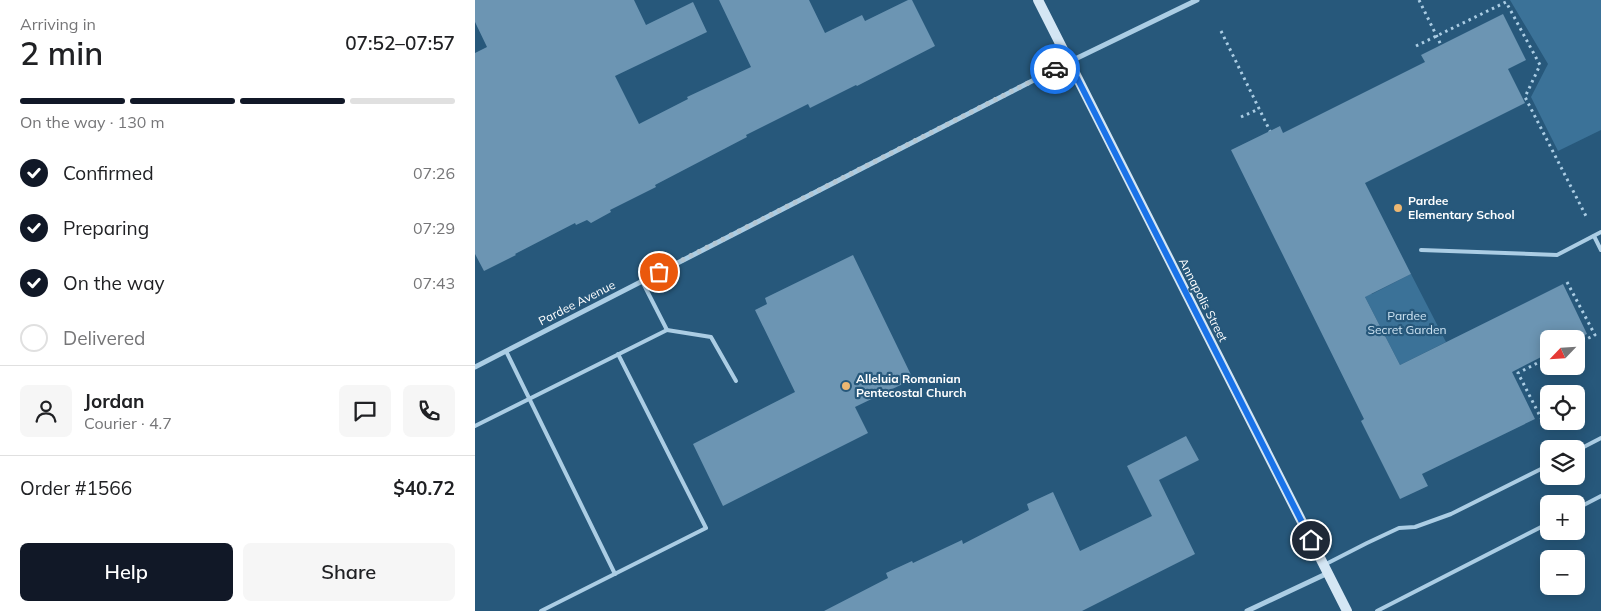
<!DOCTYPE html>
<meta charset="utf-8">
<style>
:root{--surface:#fff;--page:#f6f6f6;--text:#202124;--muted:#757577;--line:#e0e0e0;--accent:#111827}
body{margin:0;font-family:Mulish,sans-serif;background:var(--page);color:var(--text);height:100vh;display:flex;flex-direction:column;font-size:19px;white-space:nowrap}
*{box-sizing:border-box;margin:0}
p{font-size:16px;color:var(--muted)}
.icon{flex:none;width:28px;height:28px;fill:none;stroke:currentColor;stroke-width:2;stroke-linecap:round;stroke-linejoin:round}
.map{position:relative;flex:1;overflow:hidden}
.drawer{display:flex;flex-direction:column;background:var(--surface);width:475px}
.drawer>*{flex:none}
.needle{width:32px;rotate:245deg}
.buttons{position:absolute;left:1065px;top:330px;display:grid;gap:10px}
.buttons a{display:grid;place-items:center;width:45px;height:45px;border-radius:8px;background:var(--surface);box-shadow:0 2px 12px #0003;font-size:25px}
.pin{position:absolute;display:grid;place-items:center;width:42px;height:42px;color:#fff;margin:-21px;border:2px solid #fff;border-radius:50%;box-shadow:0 1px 5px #0007}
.courier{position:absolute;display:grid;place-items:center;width:50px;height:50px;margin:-25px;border:4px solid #1a73e8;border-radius:50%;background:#fff;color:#222;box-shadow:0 1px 6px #0007}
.headline em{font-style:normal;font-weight:600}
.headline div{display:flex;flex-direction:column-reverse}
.headline{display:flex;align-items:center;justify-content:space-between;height:85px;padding:0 20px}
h1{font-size:32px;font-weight:600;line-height:38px}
.bar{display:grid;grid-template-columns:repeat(4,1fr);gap:8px 5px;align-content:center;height:60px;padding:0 20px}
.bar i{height:6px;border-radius:4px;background:var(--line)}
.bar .active{background:var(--accent)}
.bar p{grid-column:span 4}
.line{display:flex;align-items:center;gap:12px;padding:0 20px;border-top:1px solid var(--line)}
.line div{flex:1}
.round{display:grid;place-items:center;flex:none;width:52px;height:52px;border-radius:8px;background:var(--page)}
ol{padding:0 20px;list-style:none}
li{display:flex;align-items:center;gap:15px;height:55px}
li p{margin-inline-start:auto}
li .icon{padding:5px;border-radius:50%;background:var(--accent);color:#fff;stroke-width:4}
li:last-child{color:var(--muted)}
li i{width:28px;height:28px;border:2px solid var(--line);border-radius:50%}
.button{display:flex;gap:10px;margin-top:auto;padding:10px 20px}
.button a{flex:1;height:58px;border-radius:8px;background:var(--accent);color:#fff;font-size:20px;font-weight:600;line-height:58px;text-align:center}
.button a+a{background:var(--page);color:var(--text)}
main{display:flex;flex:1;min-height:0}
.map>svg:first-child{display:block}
.green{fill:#3b7298}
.building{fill:#6c95b3}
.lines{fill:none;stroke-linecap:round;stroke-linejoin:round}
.path{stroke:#abcde4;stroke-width:3;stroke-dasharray:2.5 4;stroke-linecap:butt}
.lane{stroke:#abcde4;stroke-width:4}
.street{stroke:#abcde4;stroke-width:5}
.secondary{stroke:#d4e6f4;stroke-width:10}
.done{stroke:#b3c5d1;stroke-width:5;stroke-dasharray:0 9}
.route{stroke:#1a73e8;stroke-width:6}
.poi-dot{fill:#ecb772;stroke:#27587b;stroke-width:2}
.labels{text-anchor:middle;stroke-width:4.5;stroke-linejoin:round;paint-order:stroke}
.poi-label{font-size:12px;font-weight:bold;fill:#fff;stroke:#27587b;text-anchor:start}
.street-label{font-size:12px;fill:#fff;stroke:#27587b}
.park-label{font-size:12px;fill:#cee4f3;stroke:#27587b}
</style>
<main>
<section class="drawer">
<div class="headline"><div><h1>2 min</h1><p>Arriving in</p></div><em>07:52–07:57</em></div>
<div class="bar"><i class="active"></i><i class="active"></i><i class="active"></i><i></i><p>On the way · 130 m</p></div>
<ol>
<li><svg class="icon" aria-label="check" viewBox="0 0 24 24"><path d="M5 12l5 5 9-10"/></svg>Confirmed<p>07:26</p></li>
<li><svg class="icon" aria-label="check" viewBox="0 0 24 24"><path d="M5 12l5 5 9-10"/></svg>Preparing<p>07:29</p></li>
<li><svg class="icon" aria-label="check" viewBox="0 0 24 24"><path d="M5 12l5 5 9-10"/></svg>On the way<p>07:43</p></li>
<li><i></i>Delivered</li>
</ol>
<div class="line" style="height:90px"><a class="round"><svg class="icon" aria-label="person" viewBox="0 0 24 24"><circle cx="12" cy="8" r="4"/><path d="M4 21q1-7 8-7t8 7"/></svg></a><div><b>Jordan</b><p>Courier · 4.7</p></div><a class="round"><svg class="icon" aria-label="chat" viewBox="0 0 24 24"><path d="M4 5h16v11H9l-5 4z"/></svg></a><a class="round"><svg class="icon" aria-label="phone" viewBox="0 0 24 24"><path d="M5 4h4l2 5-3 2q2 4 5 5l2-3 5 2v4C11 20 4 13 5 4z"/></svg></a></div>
<div class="line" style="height:65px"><div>Order #1566</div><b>$40.72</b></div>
<div class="button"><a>Help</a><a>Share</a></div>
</section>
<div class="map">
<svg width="1126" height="611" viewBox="0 0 1126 611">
<rect width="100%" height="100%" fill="#27587b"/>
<g class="green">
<path d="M1035,0H1126V130L1083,151L1056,97L1073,64Z"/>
<path d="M936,274L971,342L925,365L887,291L897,294Z"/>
</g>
<g class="building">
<path d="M0,0H159L171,25L218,2L232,32L140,76L164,124L213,99L212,97L276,67L244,0H334L350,33L387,15L390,21L433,0H437L460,46L382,86L381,85L335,108L333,104L271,135L272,137L180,185L181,187L135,210L136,212L116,223L112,220L101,225L100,223L40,254L41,255L9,271L0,254V53L12,47L0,22Z"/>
<path d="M1028,14L1051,60L1033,69L1050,103L890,183L936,274L890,297L925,365L1088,284L1112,334L1101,339H1074V353L1037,372L1060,419L947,474L953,486L925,499L886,421L889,419L756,150L805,126L808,133L950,62L946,55Z"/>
<path d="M378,255L438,379L380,407L393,433L248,506L218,444L320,392L280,310L292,304L290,298Z"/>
<path d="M711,436L724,460L684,480L720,554L607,611H349L413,578L411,573L437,561L438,563L487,540L488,544L554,510L552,504L578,492L605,551L677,516L652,466Z"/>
</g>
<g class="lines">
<g class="path">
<path d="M944,0L966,45"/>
<path d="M746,31L795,131"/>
<path d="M941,46L1031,2L1065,65L1050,97L1112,218"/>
<path d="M766,117L784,109"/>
<path d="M1092,282L1120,335L1101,344"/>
<path d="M1067,420L1043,373L1074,357"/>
</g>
<g class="lane">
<path d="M1119,236L1126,250"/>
<path d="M946,250L1082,255L1126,232"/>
<path d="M167,281L192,330L236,337L261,381"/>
<path d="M31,351L140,574"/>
<path d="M0,426L192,330"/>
<path d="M1101,451L1126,438"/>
<path d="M1101,509L1126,496"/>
<path d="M849,565L892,543L924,528L940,527L976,514L1074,465"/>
<path d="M66,611L231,528L143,354"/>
<path d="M902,611L1074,523"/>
</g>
<g class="street">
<path d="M0,367L594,62L722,0"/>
<path d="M772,611L853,573"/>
</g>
<path class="secondary" d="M563,0L872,611"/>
</g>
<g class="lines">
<path class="done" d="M184,272L580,69"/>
<path class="route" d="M580,69L594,62L836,540"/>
</g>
<g class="poi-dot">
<circle cx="923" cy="208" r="5"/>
<circle cx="371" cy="386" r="5"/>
</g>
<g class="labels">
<g class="poi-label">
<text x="933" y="205">Pardee<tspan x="933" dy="14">Elementary School</tspan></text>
<text x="381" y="383">Alleluia Romanian<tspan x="381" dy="14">Pentecostal Church</tspan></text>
</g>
<g class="street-label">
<text transform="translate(728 300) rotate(63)" y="4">Annapolis Street</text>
<text transform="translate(102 303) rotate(-27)" y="4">Pardee Avenue</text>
</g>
<g class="park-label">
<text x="932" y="320">Pardee<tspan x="932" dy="14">Secret Garden</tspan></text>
</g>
</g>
</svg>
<div class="buttons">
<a><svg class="needle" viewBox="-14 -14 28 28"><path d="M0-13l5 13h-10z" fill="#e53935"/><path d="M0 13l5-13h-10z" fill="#757577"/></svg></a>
<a><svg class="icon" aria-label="locate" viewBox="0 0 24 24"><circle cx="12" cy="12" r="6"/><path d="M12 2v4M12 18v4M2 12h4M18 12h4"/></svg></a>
<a><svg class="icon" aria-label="layers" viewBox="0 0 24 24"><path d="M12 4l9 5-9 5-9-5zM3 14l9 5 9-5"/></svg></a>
<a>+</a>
<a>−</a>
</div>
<div class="pin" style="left:184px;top:272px;background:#ea580c"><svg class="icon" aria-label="bag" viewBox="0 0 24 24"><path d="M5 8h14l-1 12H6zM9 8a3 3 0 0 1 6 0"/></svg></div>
<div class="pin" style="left:836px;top:540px;background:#1f2937"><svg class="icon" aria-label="home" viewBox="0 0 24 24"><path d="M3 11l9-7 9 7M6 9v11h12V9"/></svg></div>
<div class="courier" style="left:580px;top:69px"><svg class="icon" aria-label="car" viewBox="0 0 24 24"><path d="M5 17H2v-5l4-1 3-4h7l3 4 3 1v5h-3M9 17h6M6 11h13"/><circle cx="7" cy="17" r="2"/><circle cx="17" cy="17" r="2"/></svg></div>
</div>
</main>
